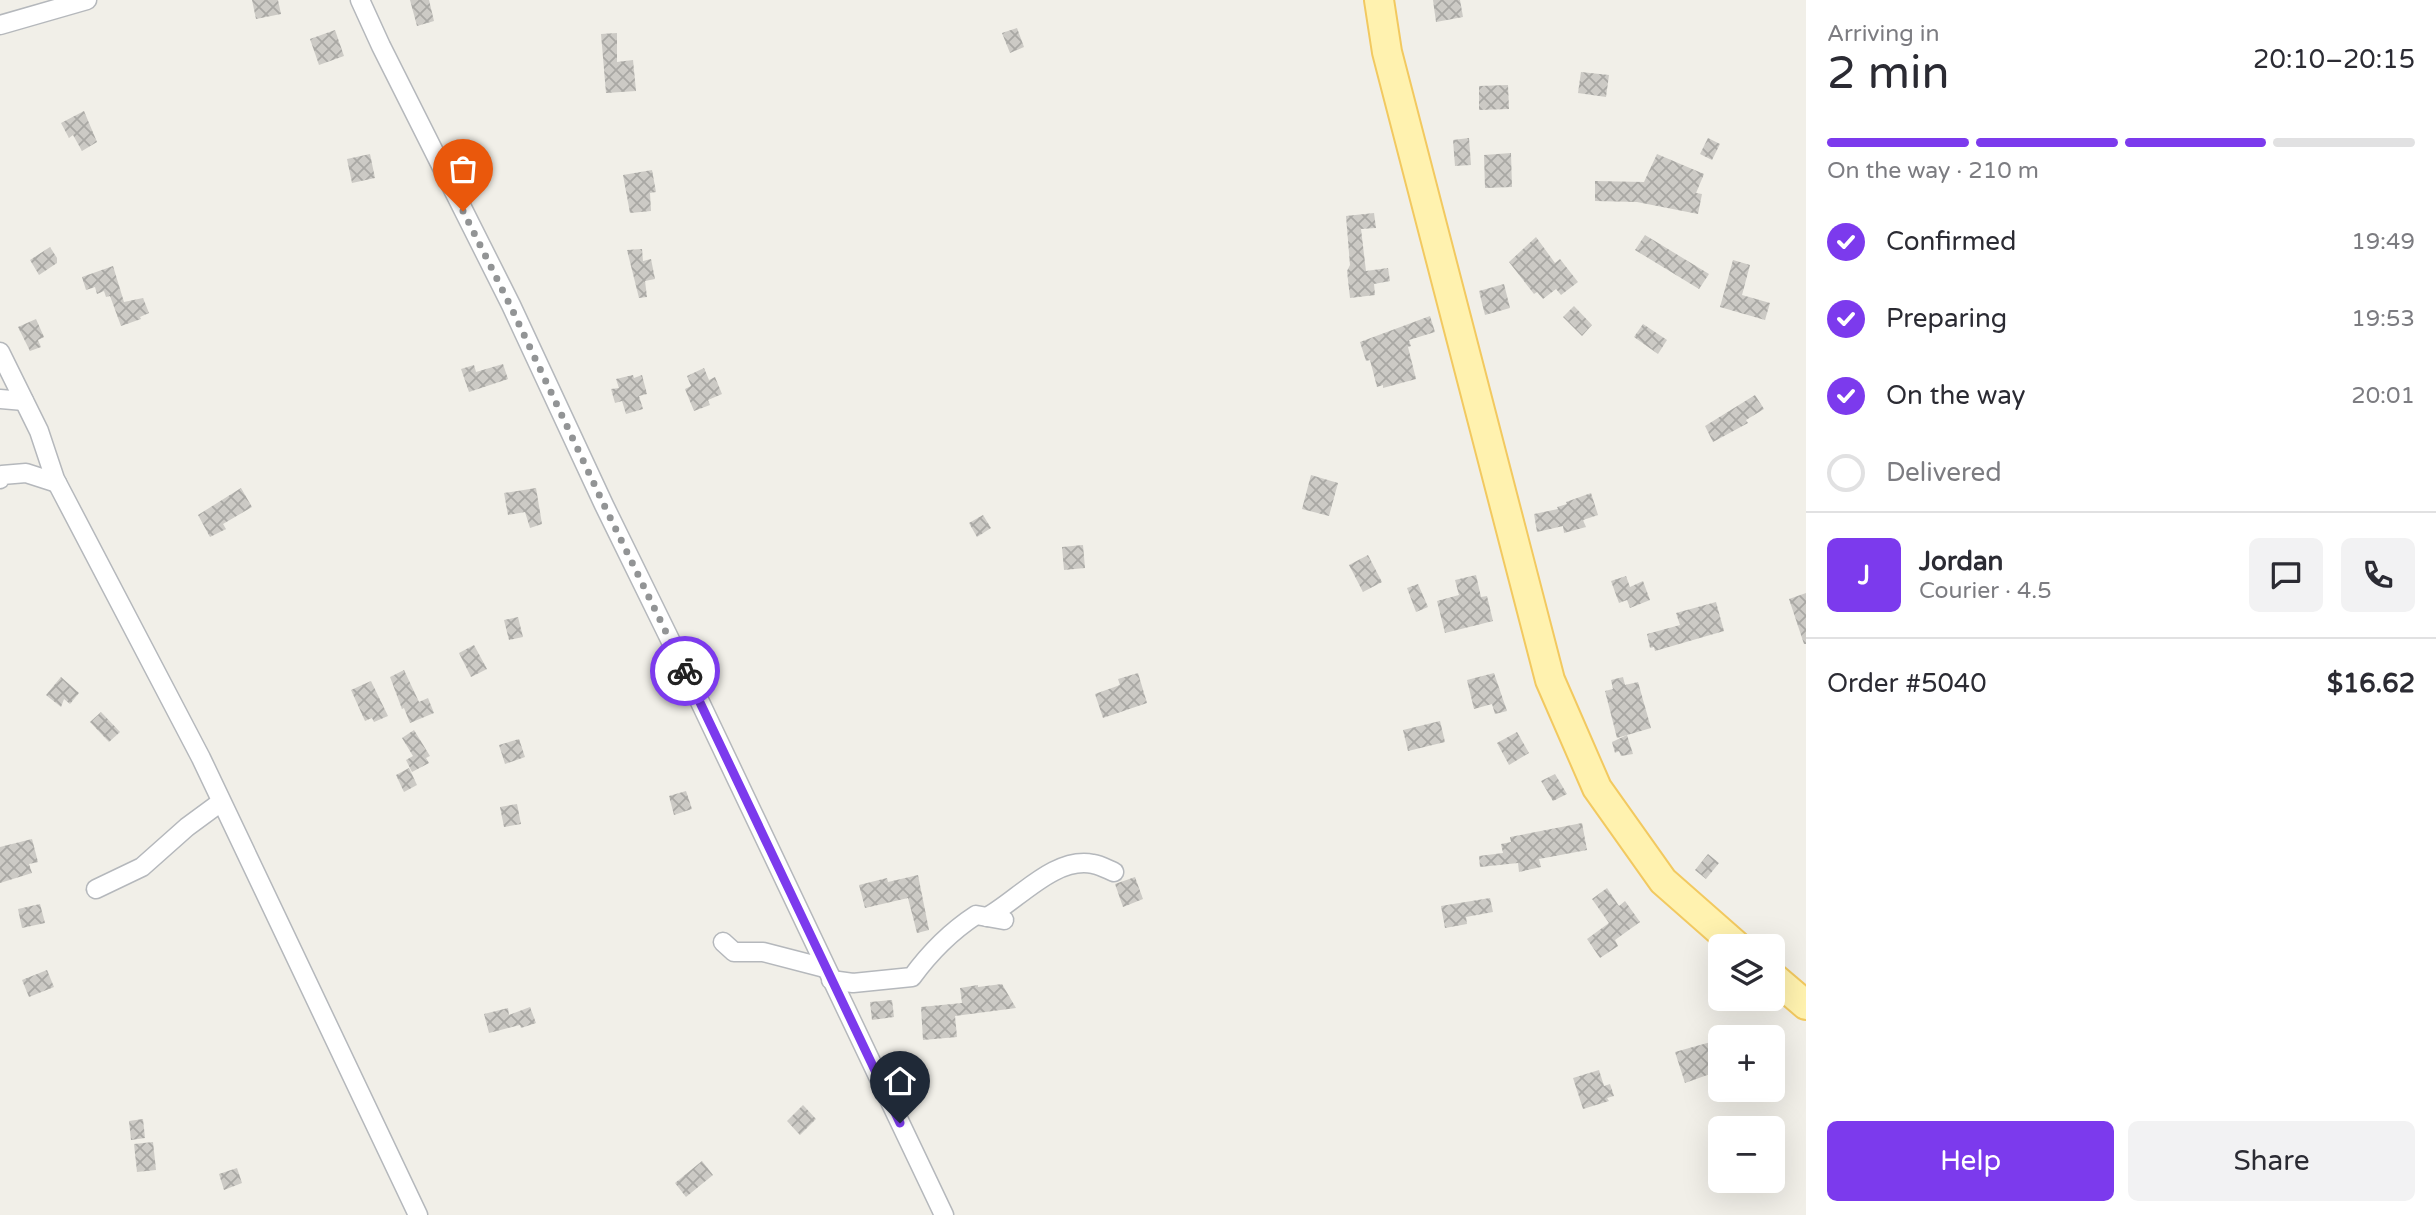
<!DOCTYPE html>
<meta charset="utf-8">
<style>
:root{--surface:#fff;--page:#f2f2f3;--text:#2b2b33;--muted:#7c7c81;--line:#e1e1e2;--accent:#7c3aed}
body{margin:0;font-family:"Varela Round",sans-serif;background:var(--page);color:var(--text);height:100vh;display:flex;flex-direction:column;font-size:26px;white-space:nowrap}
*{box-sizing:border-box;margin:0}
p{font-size:23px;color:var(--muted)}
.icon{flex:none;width:38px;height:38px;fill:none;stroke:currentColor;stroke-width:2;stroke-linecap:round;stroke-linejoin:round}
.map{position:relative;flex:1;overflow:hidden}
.side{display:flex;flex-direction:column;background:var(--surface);width:630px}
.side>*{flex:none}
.fabs{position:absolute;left:1708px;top:934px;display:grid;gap:14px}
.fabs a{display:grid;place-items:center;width:77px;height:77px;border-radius:10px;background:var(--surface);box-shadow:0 7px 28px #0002;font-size:35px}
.pin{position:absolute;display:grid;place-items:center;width:60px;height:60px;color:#fff;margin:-72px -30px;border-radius:50% 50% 50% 0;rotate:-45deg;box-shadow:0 0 7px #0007}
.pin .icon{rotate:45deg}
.courier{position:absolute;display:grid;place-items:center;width:70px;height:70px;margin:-35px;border:5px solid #7c3aed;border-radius:50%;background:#fff;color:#222;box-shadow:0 2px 9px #0007}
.summary em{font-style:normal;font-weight:600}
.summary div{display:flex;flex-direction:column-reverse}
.summary{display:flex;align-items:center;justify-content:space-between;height:119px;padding:0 21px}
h1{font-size:46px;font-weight:600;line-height:52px}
.bar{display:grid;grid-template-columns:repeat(4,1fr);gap:10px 7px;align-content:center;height:84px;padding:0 21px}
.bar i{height:9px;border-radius:5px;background:var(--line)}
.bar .on{background:var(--accent)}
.bar p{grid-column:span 4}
.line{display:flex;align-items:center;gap:18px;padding:0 21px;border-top:2px solid var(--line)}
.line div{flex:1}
.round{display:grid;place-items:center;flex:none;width:74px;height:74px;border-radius:10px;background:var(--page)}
ol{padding:0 21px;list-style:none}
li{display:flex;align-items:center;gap:21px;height:77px}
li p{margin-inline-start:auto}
li .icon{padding:7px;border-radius:50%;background:var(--accent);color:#fff;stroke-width:4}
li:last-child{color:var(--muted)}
li i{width:38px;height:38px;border:4px solid var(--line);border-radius:50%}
.button{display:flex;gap:14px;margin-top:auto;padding:14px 21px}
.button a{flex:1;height:80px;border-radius:10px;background:var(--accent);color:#fff;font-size:28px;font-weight:600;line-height:80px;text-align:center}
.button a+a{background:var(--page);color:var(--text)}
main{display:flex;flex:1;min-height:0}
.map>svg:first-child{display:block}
.building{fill:url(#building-cross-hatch)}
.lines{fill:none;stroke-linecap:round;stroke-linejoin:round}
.minor-casing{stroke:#b5b8bc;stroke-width:21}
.primary-casing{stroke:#f2c960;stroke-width:32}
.minor{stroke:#fff;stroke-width:18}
.primary{stroke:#fff2af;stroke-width:28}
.done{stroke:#929495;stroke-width:7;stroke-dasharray:0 12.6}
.route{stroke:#7c3aed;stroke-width:9}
</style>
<main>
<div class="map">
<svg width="1806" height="1215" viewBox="0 0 1806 1215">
<defs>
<pattern id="building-cross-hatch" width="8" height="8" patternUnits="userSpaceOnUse" patternTransform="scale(1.75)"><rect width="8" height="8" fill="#cccac5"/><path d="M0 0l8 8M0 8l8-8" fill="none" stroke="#a9a8a4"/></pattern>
</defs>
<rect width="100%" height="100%" fill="#f1efe8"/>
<g class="building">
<path d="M252,0H278L281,14L256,19Z"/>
<path d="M410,0H429L434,21L417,26Z"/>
<path d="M1433,0H1460L1463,17L1436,22Z"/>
<path d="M1017,28L1024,47L1010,53L1002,33Z"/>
<path d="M335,30L344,56L319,65L310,39Z"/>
<path d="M617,33V62L633,60L636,91L606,93L601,34Z"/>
<path d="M1581,72L1609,75L1606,97L1578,93Z"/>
<path d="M1508,85L1509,109L1479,110V86Z"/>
<path d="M84,111L97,142L82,151L73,135L69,138L61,123Z"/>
<path d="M1469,138L1471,165L1455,166L1453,140Z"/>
<path d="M1708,138L1720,144L1712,160L1700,154Z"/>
<path d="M1511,153L1512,187L1485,188L1484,155Z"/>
<path d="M370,154L375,178L352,183L347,159Z"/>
<path d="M1657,154L1704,174L1696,193L1702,194L1698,214L1637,202L1595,201V181L1644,182Z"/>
<path d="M652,170L656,192L650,193L651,211L630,213L623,175Z"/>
<path d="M1374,213L1376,228L1361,229L1366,271L1388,268L1390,281L1374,284L1375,295L1350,298L1347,271L1350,265L1346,216Z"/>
<path d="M1645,235L1709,274L1699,289L1635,250Z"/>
<path d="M1536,237L1555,263L1560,259L1578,282L1561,295L1556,289L1543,299L1537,292L1534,294L1509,262Z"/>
<path d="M50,247L57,258V263L39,275L30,260Z"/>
<path d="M642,249L643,261L651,259L655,279L645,281L647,297L639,298L627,250Z"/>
<path d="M1733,260L1750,265L1742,295L1770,303L1765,320L1720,307Z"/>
<path d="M113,266L124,302L143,298L149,313L140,317L141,319L121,326L110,296L106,297L104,291L97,294L95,287L86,290L82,277Z"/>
<path d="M1504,284L1510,308L1485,315L1479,291Z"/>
<path d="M1574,306L1592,325L1582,336L1563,317Z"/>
<path d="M1430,316L1435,332L1409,340L1411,346L1408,347L1416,379L1383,388V385L1377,387L1370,360L1366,361L1360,342Z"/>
<path d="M36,319L44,337L38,340L41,347L30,351L18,327Z"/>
<path d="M1643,324L1667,340L1658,354L1634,337Z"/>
<path d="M503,364L508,379L469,392L461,369L474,365L476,372Z"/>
<path d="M704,368L709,380L715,377L722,394L708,400L710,405L694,411L685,389L691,386L687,376Z"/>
<path d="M633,375L634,378L642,375L647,394L639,396L643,409L626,414L622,401L615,403L611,389L619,388L616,379Z"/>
<path d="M1755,395L1764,409L1746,420L1748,423L1713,442L1705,426Z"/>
<path d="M1311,475L1338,483L1329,516L1302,509Z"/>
<path d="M241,488L252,507L223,524L226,529L210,537L198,515Z"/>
<path d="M536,488L542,524L530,528L525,512L508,515L504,493Z"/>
<path d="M1591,493L1598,515L1583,520L1586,527L1564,533L1563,526L1537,532L1534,514L1558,509L1557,507L1567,504L1566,502Z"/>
<path d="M983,515L991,528L977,537L969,523Z"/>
<path d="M1083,545L1085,568L1064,570L1062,547Z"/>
<path d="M1368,555L1382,582L1363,592L1349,565Z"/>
<path d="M1476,575L1481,597L1487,596L1493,621L1445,633L1437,601L1459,595L1455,580Z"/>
<path d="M1626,576L1630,587L1643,581L1650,600L1630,608L1627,600L1619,603L1611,581Z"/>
<path d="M1418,584L1428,607L1416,612L1407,588Z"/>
<path d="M1806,593V644H1804L1789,599Z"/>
<path d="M1716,602L1724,631L1655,651L1654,647L1650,648L1647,634L1680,625L1676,613Z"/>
<path d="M518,617L523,637L509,640L504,620Z"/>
<path d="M474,645L487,669L471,677L459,653Z"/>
<path d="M404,670L419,702L428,698L434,713L410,723L404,708L402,709L390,677Z"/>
<path d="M1138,673L1147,703L1103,718L1095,694L1120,685L1118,679Z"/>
<path d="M1494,673L1507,711L1495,714L1492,704L1474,709L1467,680Z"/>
<path d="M61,677L79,693L70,704L64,699L61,707L46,695Z"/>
<path d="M1623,677L1625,685L1638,682L1651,728L1617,738L1605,691L1613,689L1611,680Z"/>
<path d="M371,681L388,716L374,722L372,718L365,721L351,690Z"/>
<path d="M101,712L120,732L109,742L90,722Z"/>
<path d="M1440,721L1445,742L1408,751L1403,730Z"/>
<path d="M414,730L430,756L426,758L429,763L412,772L406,760L413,756L402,738Z"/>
<path d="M1517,732L1529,753L1509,765L1497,743Z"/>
<path d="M1627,735L1633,754L1621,756L1619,751L1615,753L1612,742Z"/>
<path d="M519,739L525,757L505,764L499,745Z"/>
<path d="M409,768L417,785L404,792L396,775Z"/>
<path d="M1555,774L1567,794L1553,801L1541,781Z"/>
<path d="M686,791L692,809L674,815L669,796Z"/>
<path d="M517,804L521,824L504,827L500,807Z"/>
<path d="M1582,823L1587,850L1539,859L1541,867L1519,872L1518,863L1480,867L1479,856L1503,853L1501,844L1511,842L1510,837Z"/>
<path d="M32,839L38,862L29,864L32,873L0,883V847Z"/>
<path d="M1708,854L1719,863L1706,879L1695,870Z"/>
<path d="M918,875L929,930L917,933L908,898L865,908L859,885L887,878L888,882Z"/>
<path d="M1135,877L1143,899L1123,907L1115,884Z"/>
<path d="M1607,888L1619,906L1625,901L1640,922L1615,940L1618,946L1600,958L1587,939L1609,923L1592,899Z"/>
<path d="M1490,898L1493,912L1466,917L1467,924L1445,928L1441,906Z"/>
<path d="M40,904L45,923L22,928L18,909Z"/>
<path d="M47,970L54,987L29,997L22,980Z"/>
<path d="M1002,984L1016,1008L955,1016L957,1037L923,1040L921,1007L962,1003L960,988L978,985V987Z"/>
<path d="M892,1000L894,1017L872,1020L870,1002Z"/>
<path d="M530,1007L536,1023L521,1028L520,1025L489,1033L484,1014L508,1008L509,1015Z"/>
<path d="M1718,1040L1720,1057L1709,1060L1713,1073L1685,1083L1675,1052Z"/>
<path d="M1599,1070L1604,1086L1610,1084L1614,1096L1607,1098L1609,1101L1583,1109L1573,1078Z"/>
<path d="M803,1105L816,1119L800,1135L787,1121Z"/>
<path d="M143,1119L145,1138L131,1140L129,1121Z"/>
<path d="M153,1142L156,1170L137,1172L134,1144Z"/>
<path d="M702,1161L713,1175L686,1197L675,1183Z"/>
<path d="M237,1168L242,1183L224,1190L219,1174Z"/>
</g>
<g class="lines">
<g class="minor-casing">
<g id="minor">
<path d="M360,0L381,46L511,305L604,505L680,660L944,1215"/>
<path d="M0,25L87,0"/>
<path d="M0,352L39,431L55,479L201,758L418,1215"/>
<path d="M0,399L24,401"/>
<path d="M0,479L2,475L26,473L57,483"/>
<path d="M96,889L142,867L187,827L221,802"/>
<path d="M987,917C1018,900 1055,856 1093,864C1100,865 1107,869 1114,872"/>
<path d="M723,942L734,952H763L825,968"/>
<path d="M831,980L853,983L912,977C931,951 950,932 976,915L1004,920"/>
</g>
</g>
<g class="primary-casing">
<g id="primary">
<path d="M1379,0L1387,52L1550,680L1597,788L1663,881L1738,947"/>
<path d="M1773,977L1806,1005"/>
</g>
</g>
<use href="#minor" class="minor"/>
<use href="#primary" class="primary"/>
</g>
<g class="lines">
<path class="done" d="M463,211L510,305L604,505L685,671"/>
<path class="route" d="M685,671L900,1123"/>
</g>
</svg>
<div class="fabs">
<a><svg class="icon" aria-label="layers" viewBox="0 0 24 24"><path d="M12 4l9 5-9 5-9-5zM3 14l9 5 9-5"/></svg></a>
<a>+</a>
<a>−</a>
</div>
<div class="pin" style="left:463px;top:211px;background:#ea580c"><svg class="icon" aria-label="bag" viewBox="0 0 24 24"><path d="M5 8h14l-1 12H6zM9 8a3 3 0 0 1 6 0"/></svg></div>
<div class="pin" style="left:900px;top:1123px;background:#1f2937"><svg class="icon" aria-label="home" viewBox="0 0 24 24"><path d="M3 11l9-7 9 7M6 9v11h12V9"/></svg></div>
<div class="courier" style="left:685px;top:671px"><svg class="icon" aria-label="bike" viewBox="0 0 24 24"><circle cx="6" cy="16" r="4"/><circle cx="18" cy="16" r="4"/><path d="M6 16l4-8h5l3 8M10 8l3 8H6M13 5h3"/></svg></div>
</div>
<section class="side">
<div class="summary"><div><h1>2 min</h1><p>Arriving in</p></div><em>20:10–20:15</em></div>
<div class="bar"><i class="on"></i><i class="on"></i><i class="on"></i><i></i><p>On the way · 210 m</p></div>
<ol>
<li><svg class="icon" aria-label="check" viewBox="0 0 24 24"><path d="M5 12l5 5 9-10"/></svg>Confirmed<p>19:49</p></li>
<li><svg class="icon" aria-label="check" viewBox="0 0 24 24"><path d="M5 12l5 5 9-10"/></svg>Preparing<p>19:53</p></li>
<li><svg class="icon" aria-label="check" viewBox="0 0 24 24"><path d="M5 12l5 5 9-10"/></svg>On the way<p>20:01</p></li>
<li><i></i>Delivered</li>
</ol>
<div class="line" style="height:126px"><b class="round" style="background:var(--accent);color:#fff">J</b><div><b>Jordan</b><p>Courier · 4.5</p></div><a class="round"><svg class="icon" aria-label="chat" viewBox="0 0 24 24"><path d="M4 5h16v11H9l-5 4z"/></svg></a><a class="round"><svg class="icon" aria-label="phone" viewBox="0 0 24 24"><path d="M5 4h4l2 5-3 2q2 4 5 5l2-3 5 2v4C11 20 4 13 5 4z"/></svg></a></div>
<div class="line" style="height:91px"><div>Order #5040</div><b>$16.62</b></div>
<div class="button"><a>Help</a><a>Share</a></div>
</section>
</main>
